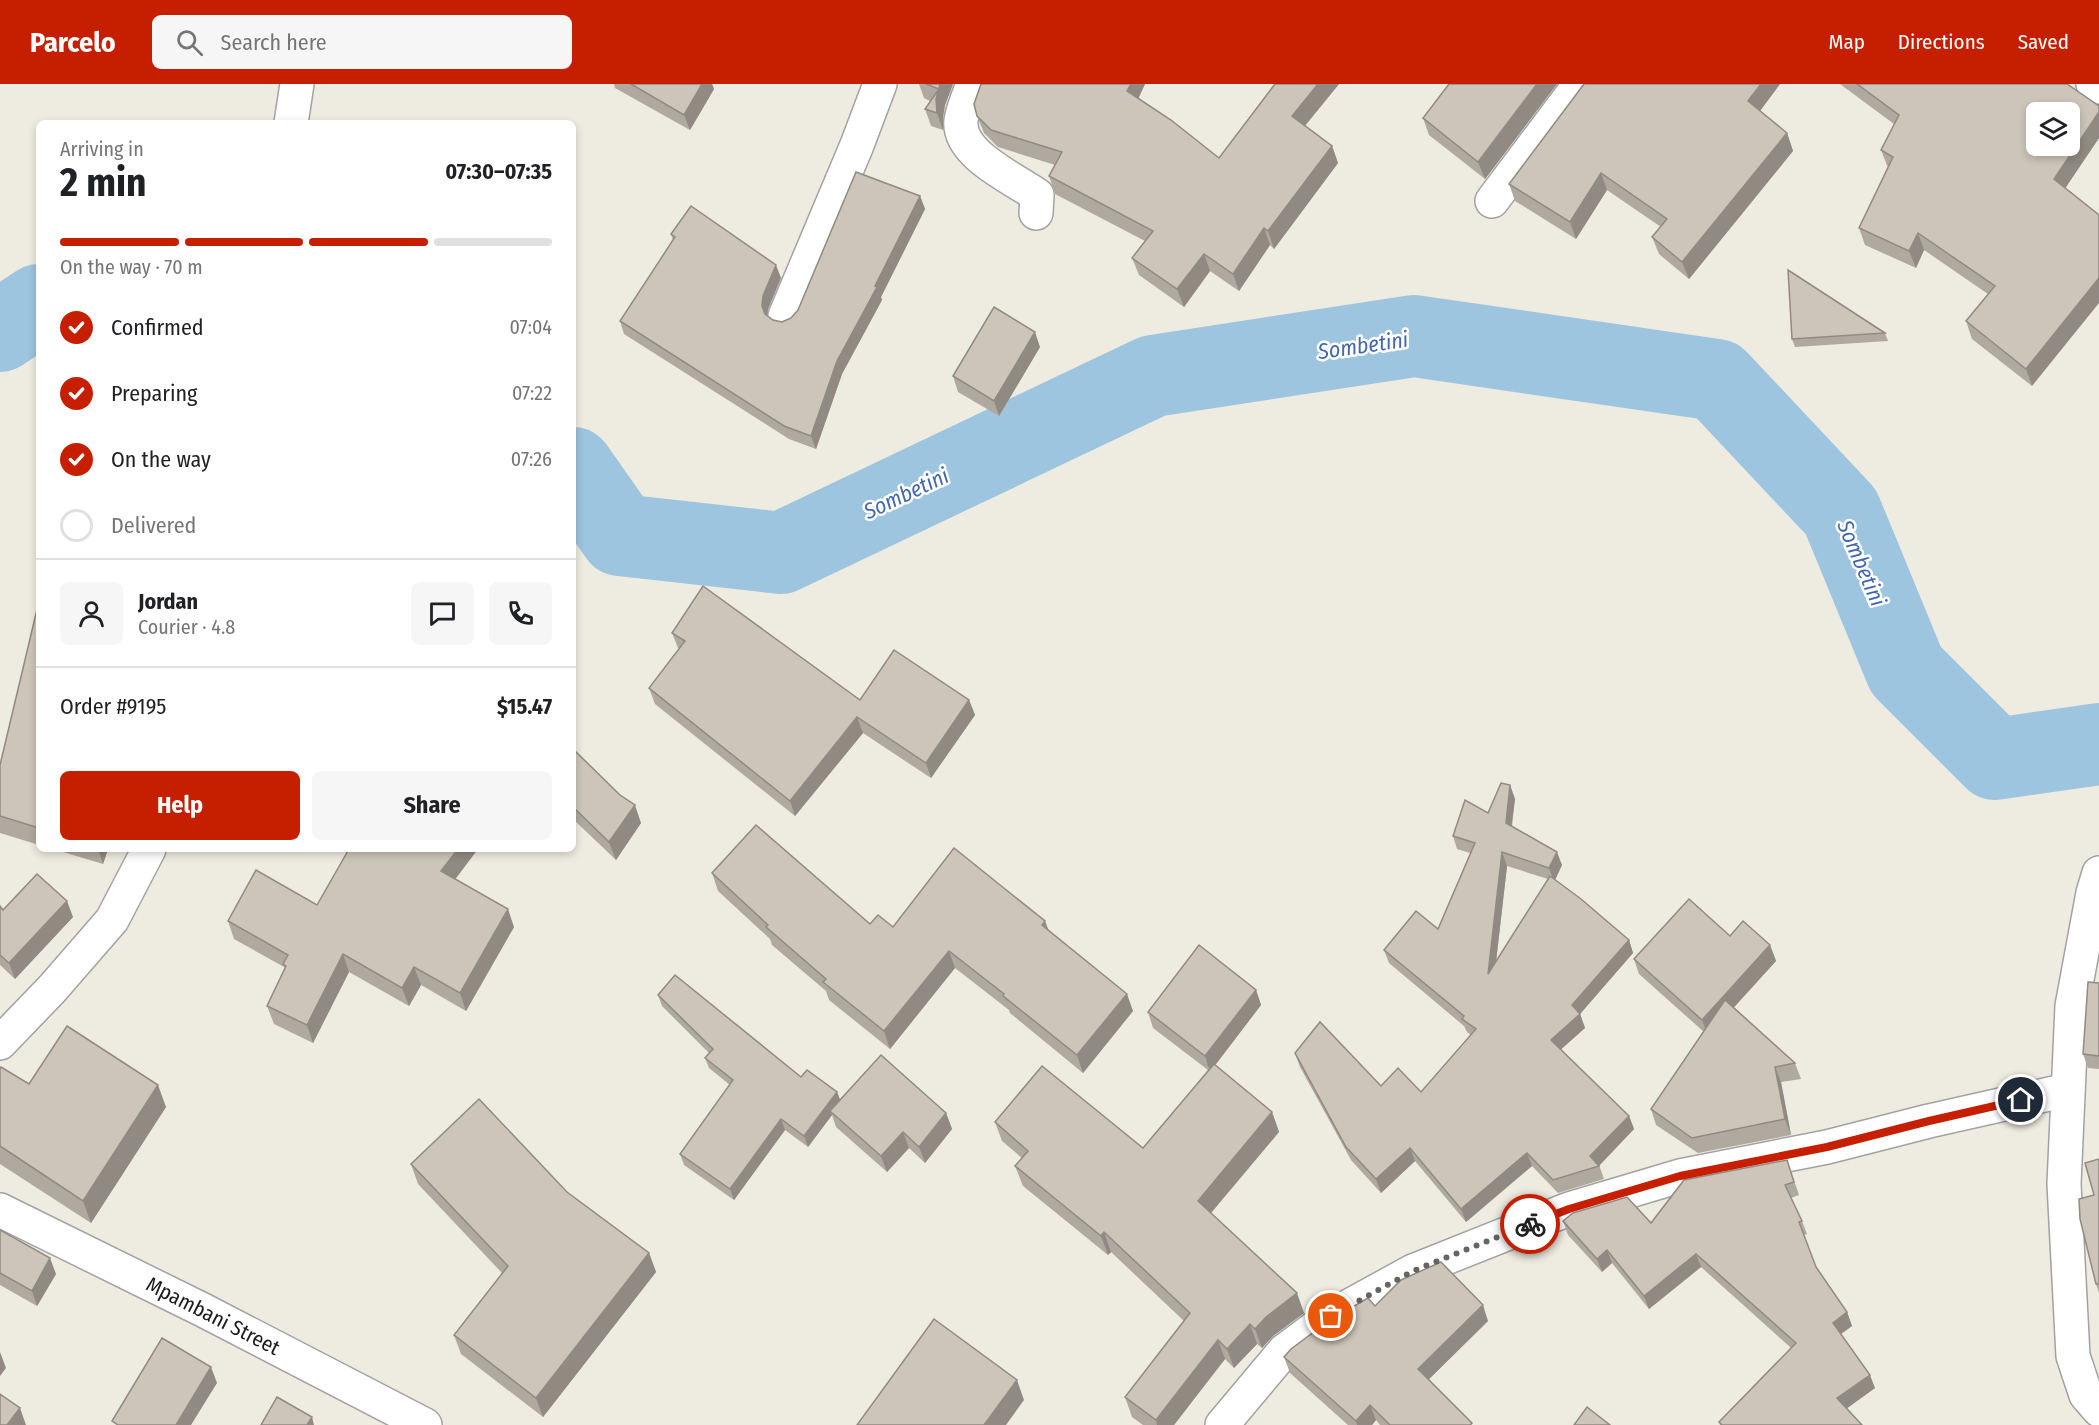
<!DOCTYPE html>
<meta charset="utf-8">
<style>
:root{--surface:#fff;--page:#f6f6f6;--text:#202124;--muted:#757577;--line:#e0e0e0;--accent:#c61f00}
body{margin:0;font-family:"Fira Sans Condensed",sans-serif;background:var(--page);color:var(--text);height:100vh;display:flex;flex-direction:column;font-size:22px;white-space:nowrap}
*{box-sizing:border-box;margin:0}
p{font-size:20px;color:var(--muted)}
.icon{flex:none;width:33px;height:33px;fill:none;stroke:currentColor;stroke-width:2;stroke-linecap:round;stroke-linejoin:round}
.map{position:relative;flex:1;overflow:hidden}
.drawer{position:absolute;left:36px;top:36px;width:540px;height:732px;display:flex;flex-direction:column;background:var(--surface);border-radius:9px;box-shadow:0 3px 9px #0003}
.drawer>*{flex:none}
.buttons{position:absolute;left:2026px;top:18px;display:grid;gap:12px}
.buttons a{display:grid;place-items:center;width:54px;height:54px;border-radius:9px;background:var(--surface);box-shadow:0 3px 9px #0003;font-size:30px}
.pin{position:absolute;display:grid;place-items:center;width:51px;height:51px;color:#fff;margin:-26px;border:3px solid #fff;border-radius:50%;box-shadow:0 2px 6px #0007}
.courier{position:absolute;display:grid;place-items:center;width:60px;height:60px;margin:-30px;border:4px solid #c61f00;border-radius:50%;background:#fff;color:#222;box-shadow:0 2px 8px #0007}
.head em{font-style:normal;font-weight:700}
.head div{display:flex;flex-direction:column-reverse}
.head{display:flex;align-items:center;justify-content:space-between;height:102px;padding:0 24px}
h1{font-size:39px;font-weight:700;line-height:45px}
.bar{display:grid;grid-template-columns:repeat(4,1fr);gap:9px 6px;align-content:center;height:72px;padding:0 24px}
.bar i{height:8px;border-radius:4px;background:var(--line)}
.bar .selected{background:var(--accent)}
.bar p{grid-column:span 4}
.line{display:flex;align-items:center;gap:15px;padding:0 24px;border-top:2px solid var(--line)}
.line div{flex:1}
.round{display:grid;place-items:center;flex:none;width:63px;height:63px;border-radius:9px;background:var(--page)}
ol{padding:0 24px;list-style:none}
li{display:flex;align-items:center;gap:18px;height:66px}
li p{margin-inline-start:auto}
li .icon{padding:6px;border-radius:50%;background:var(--accent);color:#fff;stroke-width:4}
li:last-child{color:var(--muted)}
li i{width:33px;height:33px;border:3px solid var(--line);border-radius:50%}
.action{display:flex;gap:12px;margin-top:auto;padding:12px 24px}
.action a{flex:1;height:69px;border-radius:9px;background:var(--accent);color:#fff;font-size:24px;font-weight:700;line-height:69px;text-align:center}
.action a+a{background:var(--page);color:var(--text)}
header{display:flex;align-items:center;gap:36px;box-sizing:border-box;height:84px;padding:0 30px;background:var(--accent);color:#fff}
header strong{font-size:28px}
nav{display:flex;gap:33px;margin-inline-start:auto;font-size:21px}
.search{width:420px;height:54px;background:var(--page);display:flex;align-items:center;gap:15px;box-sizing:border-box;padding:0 21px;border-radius:9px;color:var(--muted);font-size:22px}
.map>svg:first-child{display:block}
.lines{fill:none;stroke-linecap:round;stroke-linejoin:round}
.river{stroke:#9dc5df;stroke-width:82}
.street-casing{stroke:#a2a2a2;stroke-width:36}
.street{stroke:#fff;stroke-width:33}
.wall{fill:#b0a99f;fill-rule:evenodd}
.shaded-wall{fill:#908a82}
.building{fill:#cdc5b9;stroke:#908a82;stroke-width:1.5;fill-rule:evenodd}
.done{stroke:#656460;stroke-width:6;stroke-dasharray:0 10.8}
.route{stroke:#c61f00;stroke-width:8}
.labels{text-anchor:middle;stroke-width:5;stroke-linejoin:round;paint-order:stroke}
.street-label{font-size:21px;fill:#1b1b1b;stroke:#fff}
.water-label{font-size:22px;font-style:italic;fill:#4368af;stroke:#fff}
</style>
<header>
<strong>Parcelo</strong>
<div class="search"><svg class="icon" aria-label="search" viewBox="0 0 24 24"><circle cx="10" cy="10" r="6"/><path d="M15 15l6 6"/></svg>Search here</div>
<nav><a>Map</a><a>Directions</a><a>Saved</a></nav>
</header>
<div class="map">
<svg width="2099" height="1341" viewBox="0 0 2099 1341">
<rect width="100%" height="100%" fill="#eeebe0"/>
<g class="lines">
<g class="river">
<path d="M0,247L39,221"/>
<path d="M573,384L620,451L781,469L1153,292L1414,252L1717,296L1841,428L1906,586L1995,675L2099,660"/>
</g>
<g class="street-casing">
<g id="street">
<path d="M973,0C969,11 963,24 961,36C957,70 1013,94 1037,111L1036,129"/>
<path d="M2093,0L2099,3"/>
<path d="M291,39L297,0"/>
<path d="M1492,117L1580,0"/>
<path d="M785,232L857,61L880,0"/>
<path d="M2099,789L2093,809L2072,922L2064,1100L2073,1272L2086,1311L2099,1326"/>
<path d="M0,959L52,905L112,836L149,765"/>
<path d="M0,1126L203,1226L425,1341"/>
<path d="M1222,1341L1284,1267L1331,1232L1413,1187L1569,1125L1680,1092L1827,1063L1929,1037L2067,1006"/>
</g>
</g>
<use href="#street" class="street"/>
</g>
<g class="wall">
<path d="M614,0H712L714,5L690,46L615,4Z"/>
<path d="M919,0H953L945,21L943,33V46L931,42L925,25L930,17L924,14Z"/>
<path d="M981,0H1145L1138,14L1219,74L1275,0H1339L1305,42L1332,62L1338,79L1274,165L1270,161L1239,207L1210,187L1184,223L1139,191L1132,174L1145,157L1055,110L1049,92L1055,81L998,63L984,49L977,32Z"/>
<path d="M1557,0L1485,95L1429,51L1423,34Z"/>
<path d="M1584,0H1780L1760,27L1787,49L1793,67L1689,195L1659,170L1652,153L1661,143L1607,106L1576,155L1515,117L1509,100Z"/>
<path d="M1840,0H2067L2099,54L2065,104L2032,302L1972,255L1966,237L1988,210L1924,166L1916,184L1865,161L1859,144L1888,84L1881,66L1894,40Z"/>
<path d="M920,112L925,125L881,213L882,216L842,290L816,365L789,355L624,250L620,237L673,156L671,150L781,194L768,225L767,231L773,236L782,238L791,234Z"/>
<path d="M1885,249L1888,257L1795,263L1792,255Z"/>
<path d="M1040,263L999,332L958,308L953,292Z"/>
<path d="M39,517V761L0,749V681Z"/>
<path d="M672,549L860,616H969L975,631L931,694L863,649L795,732L655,620L649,604L679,565L678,564Z"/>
<path d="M573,665L641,739L616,776L573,735Z"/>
<path d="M1510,701L1515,715L1512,742L1562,781L1555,796L1629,856L1633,869L1580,930L1585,944L1560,965L1629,1032L1634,1045L1599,1081L1604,1095L1558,1109L1532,1082L1466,1138L1415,1077L1381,1109L1351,1076L1300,983L1295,969L1381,1002L1421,1008L1471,951L1467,948L1464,942L1389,879L1384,866L1438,845L1470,769L1457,765L1453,752L1488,729ZM1507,782L1548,795L1496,878Z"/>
<path d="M53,765H108L103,780Z"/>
<path d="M712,789L870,840L893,843L1049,847L1133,927L1083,989L1010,929L1009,926L955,884L890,965L829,916L826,907L772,861L770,855L718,807Z"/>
<path d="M455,795L514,843L466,927L421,901L409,922L349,888L313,959L274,940L267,922L285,885L284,883L234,855L228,837Z"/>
<path d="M0,822L3,826L73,833L15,895L0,881Z"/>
<path d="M1730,852L1770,861L1776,877L1734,923L1795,979L1801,995L1781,998L1791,1051L1698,1069L1656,1041L1651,1025L1704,948L1639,890L1634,875Z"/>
<path d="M2099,899V985L2088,984L2083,970Z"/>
<path d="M1256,906L1261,921L1215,981L1272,1028L1279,1048L1211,1129L1304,1229L1273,1252L1262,1264L1257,1260L1234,1284L1225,1275L1174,1341H1143L1132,1333L1125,1313L1184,1237L1111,1168L1108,1171L1023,1102L1015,1082L1022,1074L1002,1057L995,1038L1143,1064L1208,986L1153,944L1148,928Z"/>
<path d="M658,911L801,993L837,1008L840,1016L946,1029L952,1045L925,1079L909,1064L887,1088L836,1043L832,1031L808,1063L785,1046L734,1116L684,1081L680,1070L730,1001L709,984L705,974L709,969L662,922Z"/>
<path d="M0,984L29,1000L166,1023L91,1139L0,1080Z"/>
<path d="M2099,1075V1209L2096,1200L2094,1111Z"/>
<path d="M1787,1076L1799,1111L1791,1114L1802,1137L1807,1150L1804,1151L1816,1183L1847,1228L1852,1242L1841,1250L1875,1304L1846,1324L1862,1341H1720L1719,1338L1791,1264L1701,1183L1649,1225L1612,1179L1602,1188L1568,1151L1563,1137L1651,1139Z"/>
<path d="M411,1080L649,1169L656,1188L543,1333L461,1270L454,1251L502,1189L418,1100Z"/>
<path d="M0,1146L56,1190L37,1222L0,1201Z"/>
<path d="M1375,1222L1488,1237L1428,1296L1472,1341H1380L1376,1336L1372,1341H1348L1290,1289L1284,1273L1329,1242Z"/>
</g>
<g class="shaded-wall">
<path d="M702,0H712L714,5L690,46L684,31Z"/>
<path d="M940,0H953L945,21L943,33V46L937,29L936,15Z"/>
<path d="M1131,0H1145L1134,24L1127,7Z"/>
<path d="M1318,0H1339L1298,50L1292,32Z"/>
<path d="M1537,0H1557L1485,95L1478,78Z"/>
<path d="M1761,0H1780L1754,35L1748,17Z"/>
<path d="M2099,28V54L2060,112L2054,95Z"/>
<path d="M1787,49L1793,67L1689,195L1682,178Z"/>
<path d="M1332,62L1338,79L1274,165L1268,147Z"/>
<path d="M1601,89L1607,106L1576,155L1570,138Z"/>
<path d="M920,112L925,125L881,213L882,216L842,290L816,365L811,352L837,277Z"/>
<path d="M1264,144L1270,161L1239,207L1233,190Z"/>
<path d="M1918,149L1924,166L1916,184L1909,167Z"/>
<path d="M1204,170L1210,187L1184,223L1177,205Z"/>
<path d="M776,181L781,194L768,225L767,235L762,222L763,212Z"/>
<path d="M2099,194V219L2032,302L2026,285Z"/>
<path d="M1035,248L1040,263L999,332L994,317Z"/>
<path d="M969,616L975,631L931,694L926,679Z"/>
<path d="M857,633L863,649L795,732L790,717Z"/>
<path d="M1510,701L1515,715L1510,752L1506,739Z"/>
<path d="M635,721L641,739L616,776L609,758Z"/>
<path d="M98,765H108L103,780Z"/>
<path d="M458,765H478L448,805L441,787Z"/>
<path d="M1502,768L1507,782L1493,904L1488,890Z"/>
<path d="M1557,768L1562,781L1554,798L1549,784Z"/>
<path d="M67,817L73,833L15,895L9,879Z"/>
<path d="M508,825L514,843L466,927L460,909Z"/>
<path d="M1045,837L1052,855L1042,841Z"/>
<path d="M1629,856L1633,869L1580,930L1585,944L1556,970L1551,956L1572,921Z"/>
<path d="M1770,861L1776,877L1708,952L1702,936Z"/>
<path d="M949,867L955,884L890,965L884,947Z"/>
<path d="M343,870L349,888L313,959L307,941Z"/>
<path d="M414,883L421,901L409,922L402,904Z"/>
<path d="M1256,906L1261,921L1210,988L1205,972Z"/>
<path d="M1127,910L1133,927L1083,989L1077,971Z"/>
<path d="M1775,983L1781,998L1791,1051L1785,1035Z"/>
<path d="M158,1001L166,1023L91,1139L83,1117Z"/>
<path d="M837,1008L841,1018L830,1027L832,1031L808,1063L804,1052Z"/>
<path d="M1272,1028L1279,1048L1205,1136L1198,1117Z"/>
<path d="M946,1029L952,1045L925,1079L919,1063Z"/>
<path d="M1629,1032L1634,1045L1599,1082L1590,1072Z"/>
<path d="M781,1035L785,1046L734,1116L730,1105Z"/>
<path d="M903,1048L909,1064L887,1088L881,1072Z"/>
<path d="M1410,1064L1415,1077L1381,1109L1376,1095Z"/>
<path d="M1527,1069L1532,1082L1466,1138L1461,1125Z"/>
<path d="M1104,1148L1111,1168L1108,1171L1101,1152Z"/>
<path d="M1607,1166L1612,1179L1602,1188L1597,1175Z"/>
<path d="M649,1169L656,1188L543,1333L536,1314Z"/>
<path d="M1696,1170L1701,1183L1649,1225L1644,1212Z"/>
<path d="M50,1174L56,1190L37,1222L32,1207Z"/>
<path d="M1297,1209L1304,1229L1273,1252L1262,1264L1255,1245L1266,1233Z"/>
<path d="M1483,1221L1488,1237L1423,1301L1418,1285Z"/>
<path d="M1847,1228L1852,1242L1838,1252L1833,1239Z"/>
<path d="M1250,1240L1257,1260L1234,1284L1227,1265Z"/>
<path d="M1218,1256L1225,1275L1174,1341H1157L1156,1336Z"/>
<path d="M0,1268L6,1284L0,1292Z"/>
<path d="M211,1283L217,1299L191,1341H176Z"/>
<path d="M1870,1291L1875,1304L1842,1328L1837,1314Z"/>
<path d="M1017,1296L1024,1316L1006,1341H984Z"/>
<path d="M1370,1321L1376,1336L1372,1341H1357L1356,1337Z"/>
<path d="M20,1324L26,1341H7Z"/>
<path d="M312,1333L314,1341H307Z"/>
</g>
<g class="building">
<path d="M631,0H702L684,31Z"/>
<path d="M926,0H940L936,15L937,29L925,25L939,5Z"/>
<path d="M981,0H1131L1127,7L1171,36L1219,74L1275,0H1318L1292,32L1332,62L1268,147L1264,144L1233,190L1204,170L1177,205L1132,174L1153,147L1049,92L1062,68L991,46L977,32L974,20Z"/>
<path d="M1449,0H1537L1478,78L1423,34Z"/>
<path d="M1584,0H1761L1748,17L1787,49L1682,178L1652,153L1667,135L1601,89L1570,138L1509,100Z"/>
<path d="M1857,0H2067L2099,22V28L2054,95L2099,131V194L2026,285L1966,237L1995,202L1918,149L1909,167L1859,144L1893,73L1881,66L1899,31ZM2037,28H2070V62H2037Z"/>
<path d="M856,88L920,112L875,202L877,203L837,277L811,352L784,342L620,237L675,153L671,150L691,122L776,181L763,212L762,222L765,230L773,236L782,238L791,234L798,226Z"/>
<path d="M1788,186L1885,249L1792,255Z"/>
<path d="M994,223L1035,248L994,317L953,292Z"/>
<path d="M703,502L860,616L894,566L969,616L926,679L857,633L790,717L649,604L685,557L672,549Z"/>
<path d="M39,517V744L0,732V681Z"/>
<path d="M573,665L620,711L635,721L609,758L573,723Z"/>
<path d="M1501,699L1510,701L1506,739L1557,768L1549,784L1502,768L1488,890L1550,792L1581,815L1629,856L1572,921L1580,930L1551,956L1629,1032L1590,1072L1599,1082L1553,1096L1527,1069L1461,1125L1410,1064L1376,1095L1346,1063L1295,969L1320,938L1381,1002L1398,984L1421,1008L1476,945L1462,935L1464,932L1384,866L1416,827L1438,845L1475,759L1453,752L1465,716L1488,729Z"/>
<path d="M756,741L870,840L878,831L893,843L954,764L1045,837L1042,841L1127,910L1077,971L1003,912L1004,910L949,867L884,947L823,898L826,895L766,843L768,841L712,789Z"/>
<path d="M349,765H458L441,787L508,825L460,909L414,883L402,904L343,870L307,941L267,922L286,882L283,880L288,871L228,837L256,786L317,821Z"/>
<path d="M37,790L67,817L9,879L0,871V822L3,826Z"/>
<path d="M1689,815L1730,852L1743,837L1770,861L1702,936L1634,875Z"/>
<path d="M1199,861L1256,906L1205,972L1148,928Z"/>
<path d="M675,891L801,993L807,986L837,1008L804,1052L781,1035L730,1105L680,1070L733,996L705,974L713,965L658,911Z"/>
<path d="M2088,898L2099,899V972L2083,970Z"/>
<path d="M1725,916L1795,979L1775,983L1785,1035L1692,1054L1651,1025Z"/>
<path d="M67,942L158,1001L83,1117L0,1062V984L1,983L29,1000Z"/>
<path d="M881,971L946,1029L919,1063L903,1048L881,1072L830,1027Z"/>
<path d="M1214,980L1272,1028L1198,1117L1297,1209L1266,1233L1255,1245L1250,1240L1227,1265L1218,1256L1156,1336L1125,1313L1190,1229L1104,1148L1101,1152L1015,1082L1028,1067L995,1038L1042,982L1143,1064Z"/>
<path d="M479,1015L567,1108L649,1169L536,1314L454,1251L508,1182L411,1080Z"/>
<path d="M2099,1075V1200H2096L2080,1135L2079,1115L2094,1111L2085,1079Z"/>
<path d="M1787,1076L1794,1098L1785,1101L1802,1137L1799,1138L1816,1183L1847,1228L1833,1239L1870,1291L1837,1314L1862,1341H1722L1719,1338L1796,1259L1696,1170L1644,1212L1607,1166L1597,1175L1563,1137L1573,1129L1627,1113L1651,1139L1684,1096Z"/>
<path d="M0,1146L50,1174L32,1207L0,1189Z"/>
<path d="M1441,1178L1483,1221L1418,1285L1472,1339L1470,1341H1390L1370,1321L1356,1337L1284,1273L1291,1265L1326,1239L1329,1242L1347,1226L1368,1214L1375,1222L1401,1196Z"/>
<path d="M934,1235L1017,1296L984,1341H857Z"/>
<path d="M162,1254L211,1283L176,1341H118L112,1337Z"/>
<path d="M0,1310L20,1324L7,1341H0Z"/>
<path d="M277,1313L312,1333L307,1341H261Z"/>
<path d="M1587,1323L1610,1341H1574Z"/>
</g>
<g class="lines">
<path class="done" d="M1331,1232L1413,1187L1530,1140"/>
<path class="route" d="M1530,1140L1569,1125L1680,1092L1827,1063L1929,1037L2021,1016"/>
</g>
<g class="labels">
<g class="street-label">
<text transform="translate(213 1232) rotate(27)" y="7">Mpambani Street</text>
</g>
<g class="water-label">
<text transform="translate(1363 261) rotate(-8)" y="8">Sombetini</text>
<text transform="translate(906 409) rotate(-25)" y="8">Sombetini</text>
<text transform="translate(1862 479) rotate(67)" y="8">Sombetini</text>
</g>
</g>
</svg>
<div class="buttons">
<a><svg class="icon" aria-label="layers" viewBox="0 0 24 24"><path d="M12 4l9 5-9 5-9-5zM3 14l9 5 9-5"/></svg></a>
</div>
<div class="pin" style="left:1331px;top:1232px;background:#ea580c"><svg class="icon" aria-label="bag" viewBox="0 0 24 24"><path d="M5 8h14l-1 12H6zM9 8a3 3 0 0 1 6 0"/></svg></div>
<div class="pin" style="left:2021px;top:1016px;background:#1f2937"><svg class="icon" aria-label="home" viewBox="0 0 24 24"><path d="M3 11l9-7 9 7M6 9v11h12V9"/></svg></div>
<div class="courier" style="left:1530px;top:1140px"><svg class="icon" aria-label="bike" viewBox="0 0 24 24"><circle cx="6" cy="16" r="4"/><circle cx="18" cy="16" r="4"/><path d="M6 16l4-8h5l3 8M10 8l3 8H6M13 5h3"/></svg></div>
<section class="drawer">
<div class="head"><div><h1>2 min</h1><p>Arriving in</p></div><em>07:30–07:35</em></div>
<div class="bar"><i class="selected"></i><i class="selected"></i><i class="selected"></i><i></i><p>On the way · 70 m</p></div>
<ol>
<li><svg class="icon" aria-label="check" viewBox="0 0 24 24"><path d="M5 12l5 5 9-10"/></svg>Confirmed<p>07:04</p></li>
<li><svg class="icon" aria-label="check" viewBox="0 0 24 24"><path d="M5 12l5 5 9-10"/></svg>Preparing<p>07:22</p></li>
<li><svg class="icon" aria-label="check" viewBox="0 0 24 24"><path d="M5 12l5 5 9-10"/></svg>On the way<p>07:26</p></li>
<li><i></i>Delivered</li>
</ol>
<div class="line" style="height:108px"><a class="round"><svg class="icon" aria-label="person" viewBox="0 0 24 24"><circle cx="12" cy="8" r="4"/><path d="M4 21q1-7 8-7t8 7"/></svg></a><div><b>Jordan</b><p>Courier · 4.8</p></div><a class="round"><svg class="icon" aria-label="chat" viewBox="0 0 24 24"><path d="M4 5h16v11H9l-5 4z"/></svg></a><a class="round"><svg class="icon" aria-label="phone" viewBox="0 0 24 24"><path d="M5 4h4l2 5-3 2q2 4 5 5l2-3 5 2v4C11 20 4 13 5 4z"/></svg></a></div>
<div class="line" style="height:78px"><div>Order #9195</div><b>$15.47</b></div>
<div class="action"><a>Help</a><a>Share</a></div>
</section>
</div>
